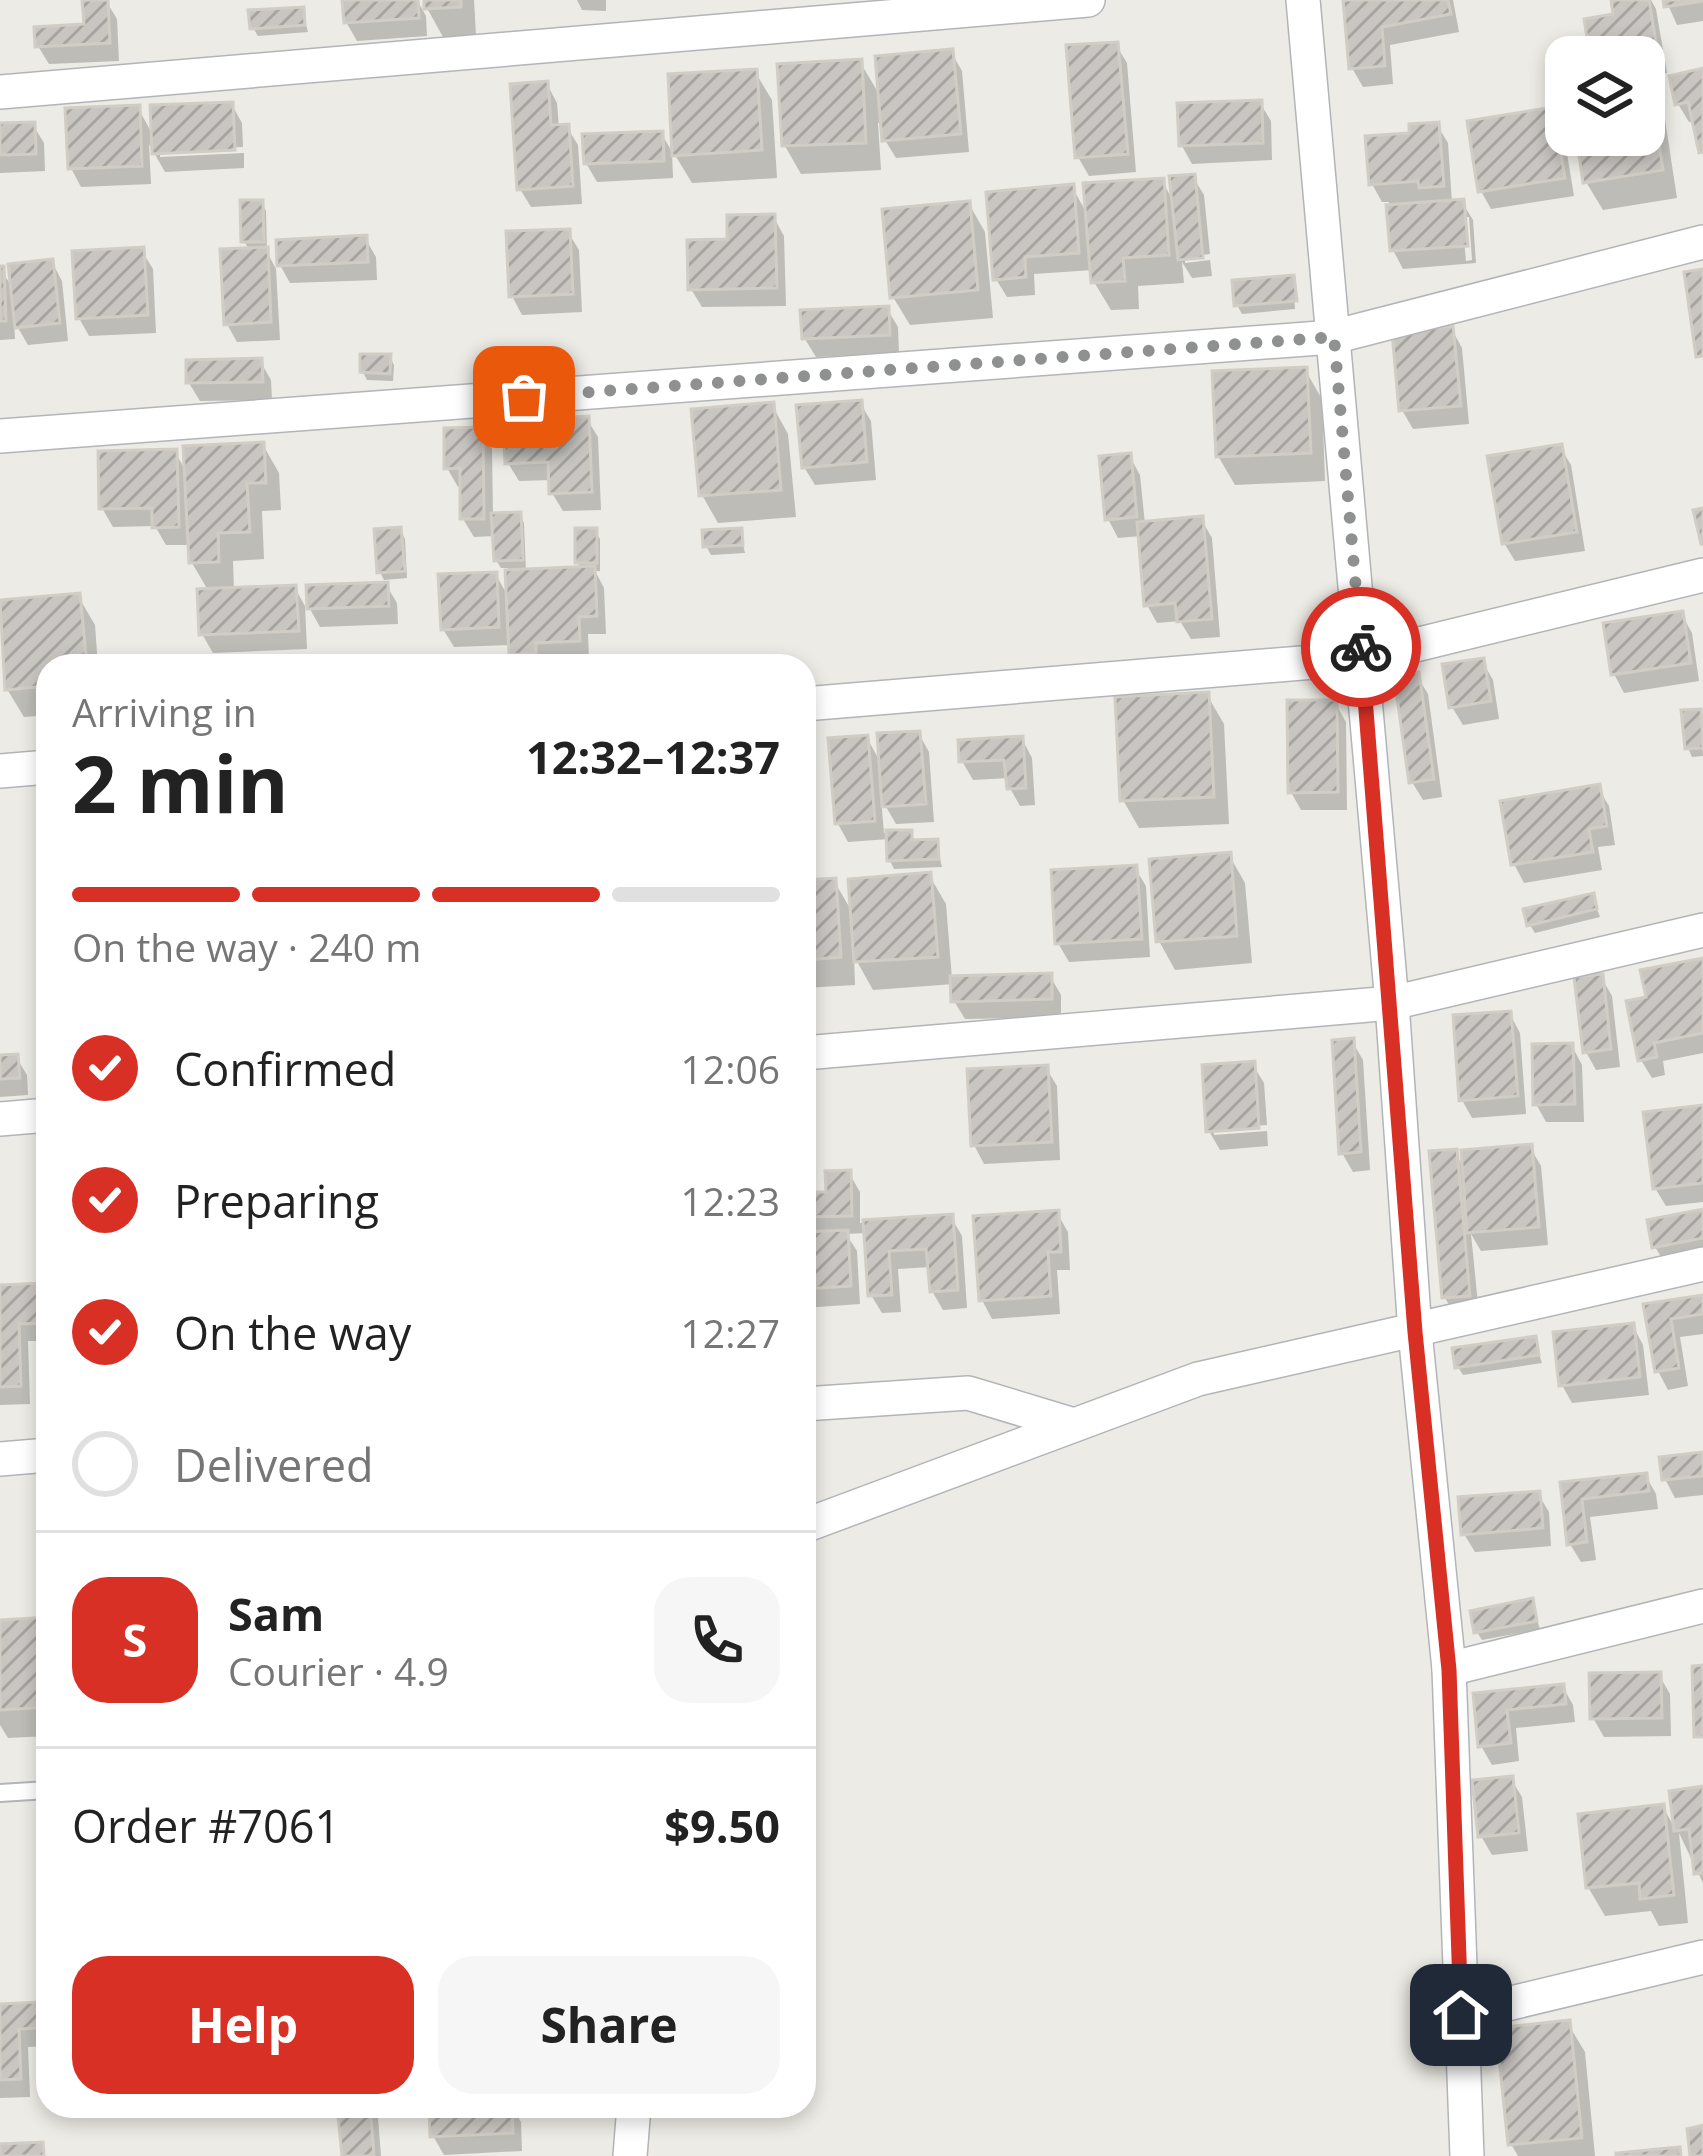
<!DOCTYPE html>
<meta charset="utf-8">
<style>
:root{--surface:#fff;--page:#f6f6f6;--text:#222;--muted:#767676;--line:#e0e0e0;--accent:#d93025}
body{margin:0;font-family:"Open Sans",sans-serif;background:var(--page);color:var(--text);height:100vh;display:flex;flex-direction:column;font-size:45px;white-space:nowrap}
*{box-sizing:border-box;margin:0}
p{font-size:39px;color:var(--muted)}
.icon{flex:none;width:66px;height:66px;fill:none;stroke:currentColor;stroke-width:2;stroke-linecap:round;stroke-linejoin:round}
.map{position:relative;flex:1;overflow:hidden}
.panel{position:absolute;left:36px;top:654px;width:780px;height:1464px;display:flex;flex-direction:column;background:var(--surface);border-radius:36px;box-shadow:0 6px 18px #0003}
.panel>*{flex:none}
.buttons{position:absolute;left:1545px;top:36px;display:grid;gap:24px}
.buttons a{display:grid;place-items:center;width:120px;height:120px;border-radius:24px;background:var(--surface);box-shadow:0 6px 18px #0003;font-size:60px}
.pin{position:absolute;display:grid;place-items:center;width:102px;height:102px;color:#fff;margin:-51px;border-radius:24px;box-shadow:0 6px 18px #0006}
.courier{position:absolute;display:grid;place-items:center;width:120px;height:120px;margin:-60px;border:9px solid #d93025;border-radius:50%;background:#fff;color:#222;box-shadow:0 3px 15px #0007}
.headline em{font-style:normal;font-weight:700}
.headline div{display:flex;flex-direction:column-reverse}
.headline{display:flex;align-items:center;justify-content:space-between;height:204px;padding:0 36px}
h1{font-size:78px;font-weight:700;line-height:90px}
.bar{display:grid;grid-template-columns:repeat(4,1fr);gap:18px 12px;align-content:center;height:144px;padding:0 36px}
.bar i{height:15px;border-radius:9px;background:var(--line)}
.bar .on{background:var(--accent)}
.bar p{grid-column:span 4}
.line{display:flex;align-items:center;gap:30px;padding:0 36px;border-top:3px solid var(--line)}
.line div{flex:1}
.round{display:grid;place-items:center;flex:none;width:126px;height:126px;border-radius:36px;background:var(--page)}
ol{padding:0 36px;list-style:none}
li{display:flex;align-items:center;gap:36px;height:132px}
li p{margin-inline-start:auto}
li .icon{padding:12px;border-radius:50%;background:var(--accent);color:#fff;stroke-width:4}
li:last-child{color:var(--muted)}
li i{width:66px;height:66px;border:6px solid var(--line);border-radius:50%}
.button{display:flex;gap:24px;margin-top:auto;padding:24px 36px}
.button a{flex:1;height:138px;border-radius:36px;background:var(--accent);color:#fff;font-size:48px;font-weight:700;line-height:138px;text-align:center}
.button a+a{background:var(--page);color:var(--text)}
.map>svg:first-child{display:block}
.shadow{fill:#0003;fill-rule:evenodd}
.building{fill:url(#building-hatch);stroke:#d1cdc4;stroke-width:3}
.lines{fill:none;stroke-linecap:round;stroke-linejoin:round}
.service-casing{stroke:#b2b5b8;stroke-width:20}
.minor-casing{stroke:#b2b5b8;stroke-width:36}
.service{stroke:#fff;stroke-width:16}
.minor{stroke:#fff;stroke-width:33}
.done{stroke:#8f9191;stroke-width:12;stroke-dasharray:0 21.6}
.route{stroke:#d93025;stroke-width:15}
</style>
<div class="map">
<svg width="1703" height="2156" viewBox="0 0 1703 2156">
<defs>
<pattern id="building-hatch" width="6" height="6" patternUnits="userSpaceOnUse" patternTransform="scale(3)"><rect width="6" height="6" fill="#c9c6c2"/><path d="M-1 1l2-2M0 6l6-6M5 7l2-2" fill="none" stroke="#a6a4a1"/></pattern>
</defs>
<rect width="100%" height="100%" fill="#edebe5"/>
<g class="shadow">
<path d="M387,0H417L426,16L427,36L357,41L346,22Z"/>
<path d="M427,0H474L476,35L443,37L427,8Z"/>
<path d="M577,0H606V11L582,10Z"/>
<path d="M1346,0H1453L1459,32L1390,45L1393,84L1363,87L1352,68Z"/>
<path d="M1614,0H1651L1656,9L1667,73L1644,77V57H1593L1587,21L1616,17Z"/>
<path d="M1666,0H1703V21L1677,25Z"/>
<path d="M106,1L117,19L119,61L49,64L38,46L87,27Z"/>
<path d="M302,10L308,32L258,36L253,28Z"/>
<path d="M1116,45L1127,63L1136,172L1089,176L1078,157Z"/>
<path d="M951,52L962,71L969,152L896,158L885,140L884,122L878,123L881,170L801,174L785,146L860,62L882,99Z"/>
<path d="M1703,71V154L1695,121L1689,122L1678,104Z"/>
<path d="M755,72L772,100L777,178L692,183L675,155Z"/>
<path d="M547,84L557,103L559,128L567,127L578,145L582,204L531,207L520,189Z"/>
<path d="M1648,85L1664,113L1677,198L1603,210L1586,182L1579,135H1644V86Z"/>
<path d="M1260,103L1271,121L1272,160L1192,164L1182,146Z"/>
<path d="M232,105L242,123L243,147L160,151V157L244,153V168L165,172L149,144L151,184L81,187L71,168L138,108L154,137Z"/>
<path d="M1552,110L1563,129L1574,196L1491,209L1481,191Z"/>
<path d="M33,125L44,143L45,171L0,173V126Z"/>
<path d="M1437,125L1448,143L1452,203L1462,202L1473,220L1476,263L1403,269L1393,250L1389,202H1382L1372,184L1413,136ZM1462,217H1469L1472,260L1466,261Z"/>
<path d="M662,134L672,152L673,178L597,182L586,163Z"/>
<path d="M1193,177L1204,195L1210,254L1185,257V263L1210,260L1212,276L1192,278L1182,262L1184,283L1138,286L1139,309L1111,310L1094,282L1093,270L1034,274L1035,295L1007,297L996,279L1072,187L1089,217L1162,181L1175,204Z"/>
<path d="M261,203L266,211L267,252L276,269L280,340L237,342L227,324L250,251L244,241Z"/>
<path d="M969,204L985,232L993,318L910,325L893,297Z"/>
<path d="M774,218L784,236L786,306L702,307L691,289Z"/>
<path d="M568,232L579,250L582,312L522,315L512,296Z"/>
<path d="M365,238L376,257L377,280L290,283L280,265Z"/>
<path d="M142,251L153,269L156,333L89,336L79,318Z"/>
<path d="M52,262L62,281L68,341L28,345L14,321L15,339L0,340V269L14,289Z"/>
<path d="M1293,278L1295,309L1242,314L1237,305Z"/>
<path d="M887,309L898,327L899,353L816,357L805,339Z"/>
<path d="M1452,330L1462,348L1469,424L1413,429L1402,410Z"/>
<path d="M390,357L394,365L393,381L367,380L363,372Z"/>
<path d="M260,361L271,380L272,400L200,401L189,383Z"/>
<path d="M1305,370L1322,399L1325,481L1235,485L1218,456Z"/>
<path d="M860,403L871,421L876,480L815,485L804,467Z"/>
<path d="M772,405L788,434L796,517L718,523L702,495Z"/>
<path d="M587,419L598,437L601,510L563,511L552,493V480L519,481L508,463Z"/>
<path d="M481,431L492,449L493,516L519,515L524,523L526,572L582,570L578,563L595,531L600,539V571H595L604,588L606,634H588L589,659L519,666L511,645L454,647L443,629L496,575L509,598L508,568H501L496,560L495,536L474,537L463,519V486L458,487L447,468Z"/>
<path d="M263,445L279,473L281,510L262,511L264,559L233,561L234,591L295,588L305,606L307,649L213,653L202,634L209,592L192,563L191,545H166L155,526L113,527L102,508L175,452L187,473Z"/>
<path d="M1560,447L1571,465L1585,551L1515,561L1504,543Z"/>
<path d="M1130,457L1140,475L1145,524L1201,519L1212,538L1220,637L1191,639L1180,621L1157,623L1147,605L1141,536L1118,538L1108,519Z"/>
<path d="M400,530L405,539L407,578L384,580L380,572Z"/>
<path d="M740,531L745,553L711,555L706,546Z"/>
<path d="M386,585L397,603L398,624L320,627L310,609Z"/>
<path d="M78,596L95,625L98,666H48V715L24,717L7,689L0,603Z"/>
<path d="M1682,615L1692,633L1699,681L1624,693L1614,674Z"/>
<path d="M1482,661L1493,680L1499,719L1463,725L1452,707Z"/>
<path d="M1417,676L1428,694L1442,797L1423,800L1412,782Z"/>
<path d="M1207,695L1224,724L1229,824L1139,828L1123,800Z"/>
<path d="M1335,703L1346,722L1347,810H1301L1291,792Z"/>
<path d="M1700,712L1703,756L1692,757L1688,748Z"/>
<path d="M919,734L929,752L934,822L896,824L881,798L884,833H910L916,843L936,842L942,867L894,869L890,861L889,839L848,842L838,824L867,738L882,765Z"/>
<path d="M1022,739L1032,758L1035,805L1020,806L1010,788L1009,778L973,780L962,761Z"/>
<path d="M1598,788L1609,806L1615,845L1598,847L1602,870L1524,883L1514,864Z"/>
<path d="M1229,855L1245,883L1252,963L1175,970L1159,941Z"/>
<path d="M1135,868L1146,886L1150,957L1069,962L1058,943Z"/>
<path d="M929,875L946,904L952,979L1050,976L1061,995V1017L965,1019L954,1001V984L873,990L854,956L855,985L804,988V883L834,881L854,915Z"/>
<path d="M1592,896L1600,917L1535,933L1530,925Z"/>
<path d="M1703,961V1053L1663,1061L1665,1075L1652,1078L1641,1060L1649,999Z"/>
<path d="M1601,977L1612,996L1620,1067L1596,1070L1586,1052Z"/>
<path d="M1510,1014L1520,1033L1526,1114L1472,1118L1462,1100Z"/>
<path d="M1352,1041L1363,1060L1370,1170L1353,1172L1342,1153Z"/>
<path d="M1572,1046L1582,1065L1584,1122H1546L1536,1104Z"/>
<path d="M16,1057L27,1075L28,1095L0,1097V1058Z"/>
<path d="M1253,1065L1264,1083L1267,1125L1214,1128V1135L1267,1131L1268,1146L1220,1150L1209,1131Z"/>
<path d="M1046,1068L1057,1086L1060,1160L984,1164L974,1145Z"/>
<path d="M1703,1108V1202L1666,1206L1655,1188Z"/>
<path d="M1530,1147L1541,1166L1548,1245L1481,1251L1471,1234L1479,1314L1456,1316L1445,1298L1455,1152L1465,1170Z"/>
<path d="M849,1173L860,1192V1223L951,1217L962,1236L967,1308L943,1310L932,1291L931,1267L898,1269L901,1312L882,1313L871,1295L866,1233L846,1234L857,1251L860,1304L804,1308V1195H829Z"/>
<path d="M1703,1212V1258L1666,1265L1655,1247Z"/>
<path d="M1057,1213L1068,1232L1070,1270H1057L1060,1314L992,1319L982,1300Z"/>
<path d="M43,1286L48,1295V1341H28L30,1404L0,1405V1288Z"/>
<path d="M1703,1298V1334L1680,1337L1688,1386L1668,1390L1658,1371L1647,1307Z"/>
<path d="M1633,1326L1643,1345L1649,1395L1572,1403L1562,1385Z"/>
<path d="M1534,1339L1542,1363L1463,1375L1458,1367Z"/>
<path d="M1703,1455V1495L1675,1498L1665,1479Z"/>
<path d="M1646,1476L1656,1494L1658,1509L1590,1517L1596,1560L1581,1562L1570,1544L1564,1485Z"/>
<path d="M1538,1494L1549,1512L1551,1546L1475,1552L1464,1534Z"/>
<path d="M1531,1602L1540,1629L1482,1640L1477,1632Z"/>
<path d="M48,1620V1736L8,1738L0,1725V1623Z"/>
<path d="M1659,1675L1670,1694L1671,1736L1604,1737L1593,1718Z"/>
<path d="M1563,1687L1573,1705L1575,1722L1516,1728L1519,1761L1492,1765L1481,1746L1476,1696Z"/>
<path d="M1511,1779L1522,1797L1528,1851L1492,1855L1481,1836Z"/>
<path d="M1703,1789V1883L1679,1833L1688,1923L1659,1926L1651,1911L1605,1916L1588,1887L1663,1807L1677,1832L1672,1793Z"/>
<path d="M37,2005L48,2024V2046L28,2047L30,2097L0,2098V2007Z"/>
<path d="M1568,2024L1585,2052L1595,2156H1518L1511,2144Z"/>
<path d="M340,2106H372L378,2117L381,2156H345Z"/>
<path d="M432,2106H512L521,2122L522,2151L444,2155L433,2136Z"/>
</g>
<g class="building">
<path d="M82,0H108L110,43L35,47L34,27L84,24Z"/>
<path d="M342,0H418L419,18L344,23Z"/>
<path d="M424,0H461V7L424,9Z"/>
<path d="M1343,0H1448L1451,14L1382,27L1385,66L1349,69Z"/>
<path d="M1611,0H1649L1658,55L1590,57L1584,19L1613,14Z"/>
<path d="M1663,0H1703V1L1664,7Z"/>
<path d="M304,7L305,25L250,29L248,10Z"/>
<path d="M1118,42L1128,154L1075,158L1066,45Z"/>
<path d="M953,49L961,134L882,141L875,56Z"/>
<path d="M862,59L866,143L782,146L777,64Z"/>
<path d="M1703,68V152L1699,153L1688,102L1675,105L1669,76Z"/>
<path d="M757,69L762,150L672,156L668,74Z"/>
<path d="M548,81L551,125L569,124L573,186L517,190L510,84Z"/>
<path d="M1649,82L1663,170L1583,183L1576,135H1644V83Z"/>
<path d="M1262,100L1263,143L1179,146L1177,103Z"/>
<path d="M233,102L235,150L152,154L150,105Z"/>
<path d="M140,105L142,166L68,169L65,108Z"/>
<path d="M1553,107L1565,178L1478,192L1467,121Z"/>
<path d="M35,122L36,154L0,155V123Z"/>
<path d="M1439,122L1444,186L1419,188L1418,181L1369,185L1365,136L1409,133V124Z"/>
<path d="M663,131L664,161L584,164L582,134Z"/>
<path d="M1195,174L1203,258L1178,260L1169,176Z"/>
<path d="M1164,178L1169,255L1123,258L1125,281L1091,283L1083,183Z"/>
<path d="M1074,184L1079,253L1025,257L1026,277L993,280L986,192Z"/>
<path d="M1464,199L1468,246L1390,251L1386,205Z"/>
<path d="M240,200H263L264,242H241Z"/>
<path d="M970,201L978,290L890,298L882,209Z"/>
<path d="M775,214L777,288L688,290L687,240L727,239V215Z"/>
<path d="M570,229L573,294L509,297L506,231Z"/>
<path d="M367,235L368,262L277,266L276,240Z"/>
<path d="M144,247L148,315L76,319L72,251Z"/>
<path d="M268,247L271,322L224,325L220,249Z"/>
<path d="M53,259L60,323L15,328L8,264Z"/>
<path d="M0,266H4L6,321H0Z"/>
<path d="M1703,269V356L1696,357L1684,272Z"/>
<path d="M1294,275L1297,301L1234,306L1232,280Z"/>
<path d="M889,306L890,335L802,339L800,310Z"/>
<path d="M1453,326L1461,406L1399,411L1392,332Z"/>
<path d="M360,354H391L390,374L360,372Z"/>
<path d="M262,358L263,382L186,383V360Z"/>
<path d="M1307,367L1311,453L1216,457L1212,371Z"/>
<path d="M862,400L867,462L802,468L796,405Z"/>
<path d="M774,402L781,490L699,496L691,409Z"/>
<path d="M589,416L592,492L549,494L548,462L505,464L503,420Z"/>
<path d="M483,427L484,519H460V468L444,469V428Z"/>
<path d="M264,442L266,483H247L250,532L218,533L219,562L189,563L183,446Z"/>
<path d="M1562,444L1577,532L1502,544L1487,456Z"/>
<path d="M177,449L179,527L152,528V508L99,509L98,451Z"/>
<path d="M1131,453L1137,517L1105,520L1099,456Z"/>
<path d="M1703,508V544H1701L1693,510Z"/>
<path d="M521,512L523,560L494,561L491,513Z"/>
<path d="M1203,516L1212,619L1177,622L1175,603L1144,606L1137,522Z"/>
<path d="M401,527L405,571L377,573L374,529Z"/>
<rect x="575" y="528" width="22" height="35"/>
<path d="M742,528L743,545L703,547L702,530Z"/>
<path d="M595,566L597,616L579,617L580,641L536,643V653L509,655L505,570Z"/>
<path d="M497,572L499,627L441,630L438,574Z"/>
<path d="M388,582L389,606L307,609L306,585Z"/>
<path d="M296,585L299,631L199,635L197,589Z"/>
<path d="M80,593L87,666H48V686L5,690L0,600Z"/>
<path d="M1683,611L1691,663L1611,675L1603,623Z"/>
<path d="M1484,658L1491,701L1449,708L1442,664Z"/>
<path d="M1419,672L1434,779L1409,783L1394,676Z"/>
<path d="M1209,692L1214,797L1120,801L1115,697Z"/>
<path d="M1287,700H1337L1338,792L1288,793Z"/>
<path d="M1701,709L1703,748L1685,749L1681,710Z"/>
<path d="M920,731L926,804L882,807L877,733Z"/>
<path d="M868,735L875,821L835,824L828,738Z"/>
<path d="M1023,736L1026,788L1007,789L1004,760L959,762L958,740Z"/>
<path d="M1600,784L1607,826L1589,829L1593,852L1511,865L1500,801Z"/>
<path d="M48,797V886H44L39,798Z"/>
<path d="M886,830H912V840L938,839L939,859L887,861Z"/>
<path d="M1231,852L1237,936L1156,942L1149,859Z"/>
<path d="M1137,865L1142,939L1055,944L1051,870Z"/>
<path d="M931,872L938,957L854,962L848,879Z"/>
<path d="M836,878L841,957L804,960V880Z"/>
<path d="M1594,893L1597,909L1527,926L1523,909Z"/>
<path d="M1703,958V1033L1654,1043L1657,1057L1638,1061L1626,1001L1646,997L1640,970Z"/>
<path d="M1052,973V999L951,1002L950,976Z"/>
<path d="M1603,974L1611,1049L1583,1053L1574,977Z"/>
<path d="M1511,1011L1518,1096L1459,1101L1453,1015Z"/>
<path d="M1354,1038L1361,1152L1339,1154L1332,1040Z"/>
<path d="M1573,1043L1575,1104L1533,1105L1532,1044Z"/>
<path d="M18,1054L20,1078L0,1079V1055Z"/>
<path d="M1255,1061L1259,1128L1206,1132L1202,1065Z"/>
<path d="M1048,1065L1052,1142L971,1146L967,1069Z"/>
<path d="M1703,1105V1183L1653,1189L1643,1112Z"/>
<path d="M1532,1144L1539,1227L1467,1233L1461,1150Z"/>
<path d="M1457,1149L1470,1296L1442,1298L1429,1151Z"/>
<path d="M851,1170L852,1216L804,1217V1192H826L825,1171Z"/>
<path d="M1703,1209V1238L1652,1248L1647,1220Z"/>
<path d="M1059,1210L1061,1252H1048L1051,1296L979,1301L973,1216Z"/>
<path d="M953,1214L958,1290L930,1292L926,1249L889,1251L892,1295L868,1296L863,1220Z"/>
<path d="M848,1230L851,1286L804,1289V1232Z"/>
<path d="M45,1283L46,1323L19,1324L21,1386L0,1387V1285Z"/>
<path d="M1703,1295V1314L1671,1319L1679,1368L1655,1372L1643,1304Z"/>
<path d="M1634,1323L1640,1377L1559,1386L1553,1332Z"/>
<path d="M1536,1336L1539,1355L1455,1368L1452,1348Z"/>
<path d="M1703,1452V1476L1662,1480L1659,1457Z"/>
<path d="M1647,1473L1649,1491L1582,1499L1587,1542L1567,1545L1560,1482Z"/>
<path d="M1540,1491L1543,1528L1461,1535L1458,1497Z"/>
<path d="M1533,1598L1537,1621L1474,1633L1470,1611Z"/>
<path d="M48,1617V1707L0,1710V1620Z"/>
<path d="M1703,1665V1737H1694L1692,1666Z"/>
<path d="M1661,1672L1662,1718L1590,1719L1589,1673Z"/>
<path d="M1564,1684L1566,1704L1507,1710L1511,1743L1478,1747L1473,1693Z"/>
<path d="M1513,1776L1519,1833L1478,1837L1472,1780Z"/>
<path d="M1703,1786V1873L1694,1874L1689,1829L1674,1831L1669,1791Z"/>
<path d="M1664,1804L1674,1895L1640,1899L1639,1883L1586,1888L1578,1814Z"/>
<path d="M39,2002L40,2028L19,2029L21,2079L0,2080V2004Z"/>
<path d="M1570,2020L1582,2138L1508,2145L1496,2028Z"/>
<path d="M337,2106H370L374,2156H342Z"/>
<path d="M429,2106H512L513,2133L430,2137Z"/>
<path d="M1703,2125V2156H1690L1687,2129Z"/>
<path d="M43,2142L44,2156H0V2144Z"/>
<path d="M1680,2147L1681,2156H1616V2153Z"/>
</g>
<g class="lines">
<g class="service-casing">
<path id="service" d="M0,1793L48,1790"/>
</g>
<g class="minor-casing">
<g id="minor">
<path d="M1303,0L1392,1003L1415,1332L1449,1669L1467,2156"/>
<path d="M0,92L1088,0"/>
<path d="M0,436L1333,337L1703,242"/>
<path d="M804,704L1362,658L1703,575"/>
<path d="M0,771L48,767"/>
<path d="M804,1053L1392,1003L1703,930"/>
<path d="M0,1119L48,1115"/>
<path d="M804,1404L968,1393L1074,1425"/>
<path d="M0,1459L48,1455"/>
<path d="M804,1526L1198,1379L1703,1264"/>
<path d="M1449,1669L1703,1606"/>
<path d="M1461,2015L1703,1957"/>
<path d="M630,2156L634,2106"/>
</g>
</g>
<use href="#service" class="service"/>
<use href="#minor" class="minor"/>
</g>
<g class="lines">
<path class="done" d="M524,397L1334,337L1361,647"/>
<path class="route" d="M1361,647L1415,1332L1449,1670L1461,2015"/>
</g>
</svg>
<div class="buttons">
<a><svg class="icon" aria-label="layers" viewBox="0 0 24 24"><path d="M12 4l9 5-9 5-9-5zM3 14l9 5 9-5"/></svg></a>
</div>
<div class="pin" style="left:524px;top:397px;background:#ea580c"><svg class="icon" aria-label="bag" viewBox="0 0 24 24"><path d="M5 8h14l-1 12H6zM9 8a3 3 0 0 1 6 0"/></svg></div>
<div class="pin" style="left:1461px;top:2015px;background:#1f2937"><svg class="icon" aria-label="home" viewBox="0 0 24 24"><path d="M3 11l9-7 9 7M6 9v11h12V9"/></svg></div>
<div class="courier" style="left:1361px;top:647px"><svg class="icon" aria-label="bike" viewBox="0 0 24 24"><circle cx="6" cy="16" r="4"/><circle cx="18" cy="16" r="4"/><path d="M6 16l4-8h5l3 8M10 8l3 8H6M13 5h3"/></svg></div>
<section class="panel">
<div class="headline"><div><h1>2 min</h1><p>Arriving in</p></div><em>12:32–12:37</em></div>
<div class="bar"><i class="on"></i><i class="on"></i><i class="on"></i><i></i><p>On the way · 240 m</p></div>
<ol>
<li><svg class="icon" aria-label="check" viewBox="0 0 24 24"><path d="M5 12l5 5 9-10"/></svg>Confirmed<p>12:06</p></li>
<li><svg class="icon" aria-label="check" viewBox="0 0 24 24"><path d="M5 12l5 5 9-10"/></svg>Preparing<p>12:23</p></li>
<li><svg class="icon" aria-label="check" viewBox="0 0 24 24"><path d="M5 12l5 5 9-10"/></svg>On the way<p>12:27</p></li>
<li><i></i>Delivered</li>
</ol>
<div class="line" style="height:216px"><b class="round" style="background:var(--accent);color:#fff">S</b><div><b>Sam</b><p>Courier · 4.9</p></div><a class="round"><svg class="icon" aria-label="phone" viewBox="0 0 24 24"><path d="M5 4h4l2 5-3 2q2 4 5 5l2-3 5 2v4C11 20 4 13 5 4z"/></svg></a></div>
<div class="line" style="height:156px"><div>Order #7061</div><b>$9.50</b></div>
<div class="button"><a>Help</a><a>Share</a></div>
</section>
</div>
